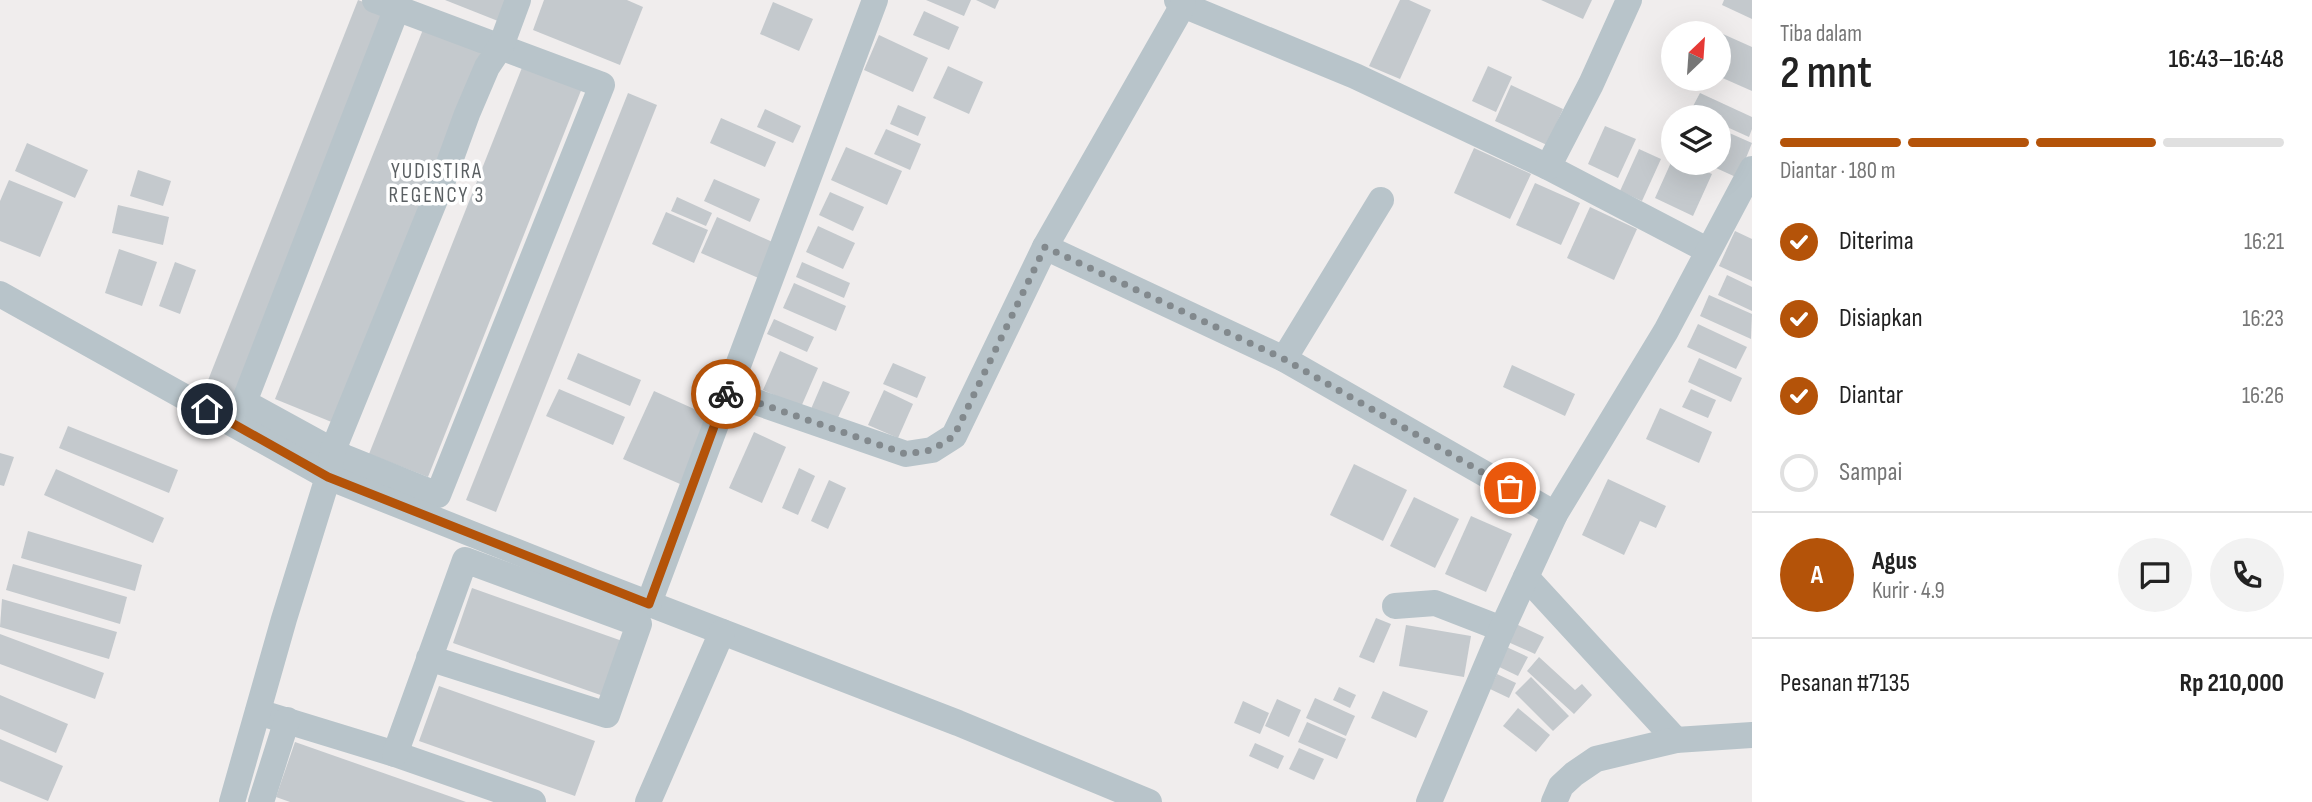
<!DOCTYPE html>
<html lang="id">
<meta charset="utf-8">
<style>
:root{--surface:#fff;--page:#f2f2f2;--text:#222;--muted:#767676;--line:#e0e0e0;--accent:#b45309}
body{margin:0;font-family:"Sofia Sans Condensed",sans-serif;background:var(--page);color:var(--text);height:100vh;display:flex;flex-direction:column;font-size:26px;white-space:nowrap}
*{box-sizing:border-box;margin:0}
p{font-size:23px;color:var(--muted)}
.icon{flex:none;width:38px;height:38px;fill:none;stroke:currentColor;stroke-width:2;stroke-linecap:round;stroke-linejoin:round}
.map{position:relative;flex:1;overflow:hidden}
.drawer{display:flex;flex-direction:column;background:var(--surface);width:560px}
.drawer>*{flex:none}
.needle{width:46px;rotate:25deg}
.controls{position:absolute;left:1661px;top:21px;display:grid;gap:14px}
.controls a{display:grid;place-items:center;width:70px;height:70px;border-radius:50%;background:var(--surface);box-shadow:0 7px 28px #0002;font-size:35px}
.pin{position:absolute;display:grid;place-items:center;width:60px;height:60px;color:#fff;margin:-30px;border:4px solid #fff;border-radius:50%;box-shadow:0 2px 7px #0007}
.courier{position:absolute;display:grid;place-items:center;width:70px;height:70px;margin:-35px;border:5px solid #b45309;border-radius:50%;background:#fff;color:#222;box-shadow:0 2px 9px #0007}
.summary em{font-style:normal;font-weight:600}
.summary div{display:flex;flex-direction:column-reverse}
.summary{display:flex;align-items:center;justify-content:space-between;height:119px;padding:0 28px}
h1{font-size:46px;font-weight:600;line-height:52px}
.bar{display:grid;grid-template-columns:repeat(4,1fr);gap:10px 7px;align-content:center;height:84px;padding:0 28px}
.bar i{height:9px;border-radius:5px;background:var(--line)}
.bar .current{background:var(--accent)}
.bar p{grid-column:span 4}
.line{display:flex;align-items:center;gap:18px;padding:0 28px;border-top:2px solid var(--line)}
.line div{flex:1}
.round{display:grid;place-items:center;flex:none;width:74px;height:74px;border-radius:37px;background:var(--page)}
ol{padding:0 28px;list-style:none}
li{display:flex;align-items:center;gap:21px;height:77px}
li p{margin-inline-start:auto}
li .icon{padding:7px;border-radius:50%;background:var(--accent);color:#fff;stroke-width:4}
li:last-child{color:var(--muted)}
li i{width:38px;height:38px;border:4px solid var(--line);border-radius:50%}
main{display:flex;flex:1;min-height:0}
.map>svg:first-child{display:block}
.building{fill:#c4c9cd}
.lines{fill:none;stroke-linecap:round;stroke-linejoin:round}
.street{stroke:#b8c4ca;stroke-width:26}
.done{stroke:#82898d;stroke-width:7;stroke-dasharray:0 12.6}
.route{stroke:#b45309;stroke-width:9}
.labels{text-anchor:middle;stroke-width:7;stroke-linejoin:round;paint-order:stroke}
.neighbourhood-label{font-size:21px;letter-spacing:2px;fill:#5a5f62;stroke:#fff}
</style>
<main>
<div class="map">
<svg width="1752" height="802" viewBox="0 0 1752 802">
<rect width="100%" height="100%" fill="#f0eded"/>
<g class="building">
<path d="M358,0L388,11L232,405L203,393Z"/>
<path d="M445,0H512L503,23Z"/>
<path d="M544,0H627L643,7L620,65L533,30Z"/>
<path d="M926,0H971L964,16Z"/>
<path d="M976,0H999L995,9Z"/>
<path d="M1400,0H1409L1431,10L1400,79L1369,66Z"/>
<path d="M1541,0H1592L1583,19Z"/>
<path d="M1724,0H1752V19L1722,5Z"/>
<path d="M773,2L813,19L799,51L760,34Z"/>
<path d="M924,11L959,27L949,50L913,35Z"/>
<path d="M424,27L482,50L334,423L275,399Z"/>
<path d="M1714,30L1752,47V91L1718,76V33H1712Z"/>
<path d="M879,35L928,58L913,92L864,70Z"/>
<path d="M525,60L584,83L428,477L369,454Z"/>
<path d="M948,66L983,82L969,114L933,98Z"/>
<path d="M1488,66L1512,77L1496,112L1472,101Z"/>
<path d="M1511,85L1563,109L1547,145L1495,121Z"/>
<path d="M628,93L657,105L496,512L466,500Z"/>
<path d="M1700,93L1752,117V129L1749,137L1718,123V117H1706L1691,110Z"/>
<path d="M898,105L926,117L918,136L890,124Z"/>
<path d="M765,109L801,126L793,143L757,127Z"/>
<path d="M1678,110L1695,117H1675Z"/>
<path d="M721,118L776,142L765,167L710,143Z"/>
<path d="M1673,121V148L1663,143Z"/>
<path d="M1605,126L1636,139L1618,178L1588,164Z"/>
<path d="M1718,128L1752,143L1738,178L1705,163H1718Z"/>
<path d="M886,129L921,144L910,170L874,154Z"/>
<path d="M27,143L88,170L75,198L15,171Z"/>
<path d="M846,147L902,171L887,205L831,180Z"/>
<path d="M1474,148L1531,174L1510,219L1454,193Z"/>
<path d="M1639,149L1661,159L1642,201L1620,191Z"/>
<path d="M1673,158V163H1687L1712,174L1693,216L1655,198Z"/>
<path d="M138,170L171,181L163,206L130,196Z"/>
<path d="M714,179L760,199L750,222L704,201Z"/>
<path d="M9,180L63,202L40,257L0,241V201Z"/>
<path d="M1535,183L1580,203L1561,245L1516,225Z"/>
<path d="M830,192L864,207L853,231L819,215Z"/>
<path d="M677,197L712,213L706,226L671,211Z"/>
<path d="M118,205L169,217L163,245L112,233Z"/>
<path d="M1590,207L1637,229L1614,280L1567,258Z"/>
<path d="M666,212L708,230L694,263L652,244Z"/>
<path d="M717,217L779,245L763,280L701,253Z"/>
<path d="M818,226L855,243L843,269L806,252Z"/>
<path d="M1735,231L1752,239V281L1719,266Z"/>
<path d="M119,249L157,262L142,306L105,293Z"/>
<path d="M175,262L196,270L180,314L159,306Z"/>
<path d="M802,262L850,283L844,298L796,277Z"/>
<path d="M1727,275L1752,287V311L1718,295Z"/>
<path d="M794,283L846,306L836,331L783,308Z"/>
<path d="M1709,295L1752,314L1751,339L1700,316Z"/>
<path d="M774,319L814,337L807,352L767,334Z"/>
<path d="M1698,324L1747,347L1736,369L1687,347Z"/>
<path d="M780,351L818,368L801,407L763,390Z"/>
<path d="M578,353L641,380L630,406L567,379Z"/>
<path d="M1699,358L1742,378L1731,402L1688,382Z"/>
<path d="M893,363L926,377L917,398L883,384Z"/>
<path d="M1512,365L1575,394L1565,416L1503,387Z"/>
<path d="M823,381L850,392L833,428L808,416Z"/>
<path d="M559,389L625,417L613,445L546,416Z"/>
<path d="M1691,389L1716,400L1708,418L1682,407Z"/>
<path d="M884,390L913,404L898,438L868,425Z"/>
<path d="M654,391L710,416L680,484L623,459Z"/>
<path d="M1660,408L1712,432L1699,463L1646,439Z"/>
<path d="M68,426L178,470L169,493L59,448Z"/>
<path d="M754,432L786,447L762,503L729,488Z"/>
<path d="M0,453L14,457L4,486L0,485Z"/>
<path d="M1354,464L1407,490L1383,541L1330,515Z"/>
<path d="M799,468L815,476L798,515L782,508Z"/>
<path d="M56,469L164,518L153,543L44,495Z"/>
<path d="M1608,479L1666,506L1656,528L1640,521L1624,555L1582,535Z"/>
<path d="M829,480L846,488L828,529L811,521Z"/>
<path d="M1414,497L1459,519L1435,568L1390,546Z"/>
<path d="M1471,516L1512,534L1486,592L1445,574Z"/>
<path d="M28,531L142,565L135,591L21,558Z"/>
<path d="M13,564L127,597L120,624L6,590Z"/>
<path d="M472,588L628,643L609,698L453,643Z"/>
<path d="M2,599L117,632L109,659L0,627Z"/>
<path d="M1376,618L1391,624L1374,663L1359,657Z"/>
<path d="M1516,624L1544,637L1535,654L1508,642Z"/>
<path d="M1406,625L1471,636L1464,677L1399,666Z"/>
<path d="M0,634L104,673L95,699L0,664Z"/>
<path d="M1500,644L1528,657L1518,676L1491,663Z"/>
<path d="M1539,657L1575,690L1582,684L1592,695L1574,714L1527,671Z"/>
<path d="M1497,674L1516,683L1509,698L1490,689Z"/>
<path d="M1531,677L1569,716L1553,731L1515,693Z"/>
<path d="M439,686L595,741L575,796L419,741Z"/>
<path d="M1339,687L1356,695L1350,708L1333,700Z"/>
<path d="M1383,691L1428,711L1416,738L1371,718Z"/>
<path d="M0,695L68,724L56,753L0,729Z"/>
<path d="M1315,698L1355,716L1346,736L1306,718Z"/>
<path d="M1277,699L1301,710L1289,737L1265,726Z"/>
<path d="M1243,701L1269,713L1260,734L1234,723Z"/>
<path d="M1518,708L1550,735L1536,752L1503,726Z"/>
<path d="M1307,722L1346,739L1337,759L1298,742Z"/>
<path d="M0,739L63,766L48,801L0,781Z"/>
<path d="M295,742L466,802H290L276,797Z"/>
<path d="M1255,743L1284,756L1278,769L1249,756Z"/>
<path d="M1299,748L1324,759L1314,780L1289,769Z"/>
</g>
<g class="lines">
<g class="street">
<path d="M375,0L602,85L438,495L344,457L244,402L397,8"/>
<path d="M1177,0L1183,5L1355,76L1548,167L1707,250"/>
<path d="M1548,167L1591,84L1629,0"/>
<path d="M1045,247L1284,359L1555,514"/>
<path d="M0,294L328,477L593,582L958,723L1149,802"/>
<path d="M1284,359L1381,200"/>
<path d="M727,392L906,454L932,450L954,436L1045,247L1183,5"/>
<path d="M1526,577L1676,740"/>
<path d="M649,603L875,0"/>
<path d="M1395,606L1435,603L1502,629"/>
<path d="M258,712L395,754L533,802"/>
<path d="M395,754L465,560L639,624L607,715L429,658"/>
<path d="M232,802L284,619L328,477L333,450L443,180L467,114L487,67L501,46L518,0"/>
<path d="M261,802L287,720"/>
<path d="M648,802L722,632"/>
<path d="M1429,802L1502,629L1555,514L1666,331L1752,169"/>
<path d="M1554,802L1561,786L1574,774L1596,759L1676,740L1752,735"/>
</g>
</g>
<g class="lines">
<path class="done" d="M726,394L727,392L906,454L932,450L954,436L1045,247L1284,359L1510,488"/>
<path class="route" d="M207,409L328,477L649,604L726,394"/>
</g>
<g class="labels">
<g class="neighbourhood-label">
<text x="437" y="178">YUDISTIRA<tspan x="437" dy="24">REGENCY 3</tspan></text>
</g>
</g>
</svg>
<div class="controls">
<a><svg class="needle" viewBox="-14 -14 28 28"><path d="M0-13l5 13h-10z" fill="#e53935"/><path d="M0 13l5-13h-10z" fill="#767676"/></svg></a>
<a><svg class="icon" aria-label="layers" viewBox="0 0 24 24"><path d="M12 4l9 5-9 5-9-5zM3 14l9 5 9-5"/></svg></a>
</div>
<div class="pin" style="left:1510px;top:488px;background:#ea580c"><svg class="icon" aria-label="bag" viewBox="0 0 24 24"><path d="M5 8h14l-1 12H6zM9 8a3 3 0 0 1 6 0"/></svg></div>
<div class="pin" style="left:207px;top:409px;background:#1f2937"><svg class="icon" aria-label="home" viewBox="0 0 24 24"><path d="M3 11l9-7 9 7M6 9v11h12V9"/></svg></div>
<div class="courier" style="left:726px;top:394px"><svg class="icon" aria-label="bike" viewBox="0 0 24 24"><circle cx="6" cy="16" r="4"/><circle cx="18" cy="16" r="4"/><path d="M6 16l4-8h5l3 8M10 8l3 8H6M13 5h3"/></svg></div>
</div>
<section class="drawer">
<div class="summary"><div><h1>2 mnt</h1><p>Tiba dalam</p></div><em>16:43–16:48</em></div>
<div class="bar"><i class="current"></i><i class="current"></i><i class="current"></i><i></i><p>Diantar · 180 m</p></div>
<ol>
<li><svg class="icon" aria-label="check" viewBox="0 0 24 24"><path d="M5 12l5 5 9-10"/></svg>Diterima<p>16:21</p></li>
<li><svg class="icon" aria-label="check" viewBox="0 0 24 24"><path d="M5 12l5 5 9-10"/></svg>Disiapkan<p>16:23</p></li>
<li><svg class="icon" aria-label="check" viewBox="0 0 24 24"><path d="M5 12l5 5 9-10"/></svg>Diantar<p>16:26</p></li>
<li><i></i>Sampai</li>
</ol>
<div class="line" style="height:126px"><b class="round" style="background:var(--accent);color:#fff">A</b><div><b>Agus</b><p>Kurir · 4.9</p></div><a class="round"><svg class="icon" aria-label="chat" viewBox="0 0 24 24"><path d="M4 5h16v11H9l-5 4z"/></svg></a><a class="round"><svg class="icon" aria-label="phone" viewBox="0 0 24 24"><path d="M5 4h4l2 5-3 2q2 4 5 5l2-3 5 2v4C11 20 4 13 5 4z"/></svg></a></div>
<div class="line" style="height:91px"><div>Pesanan #7135</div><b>Rp 210,000</b></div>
</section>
</main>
